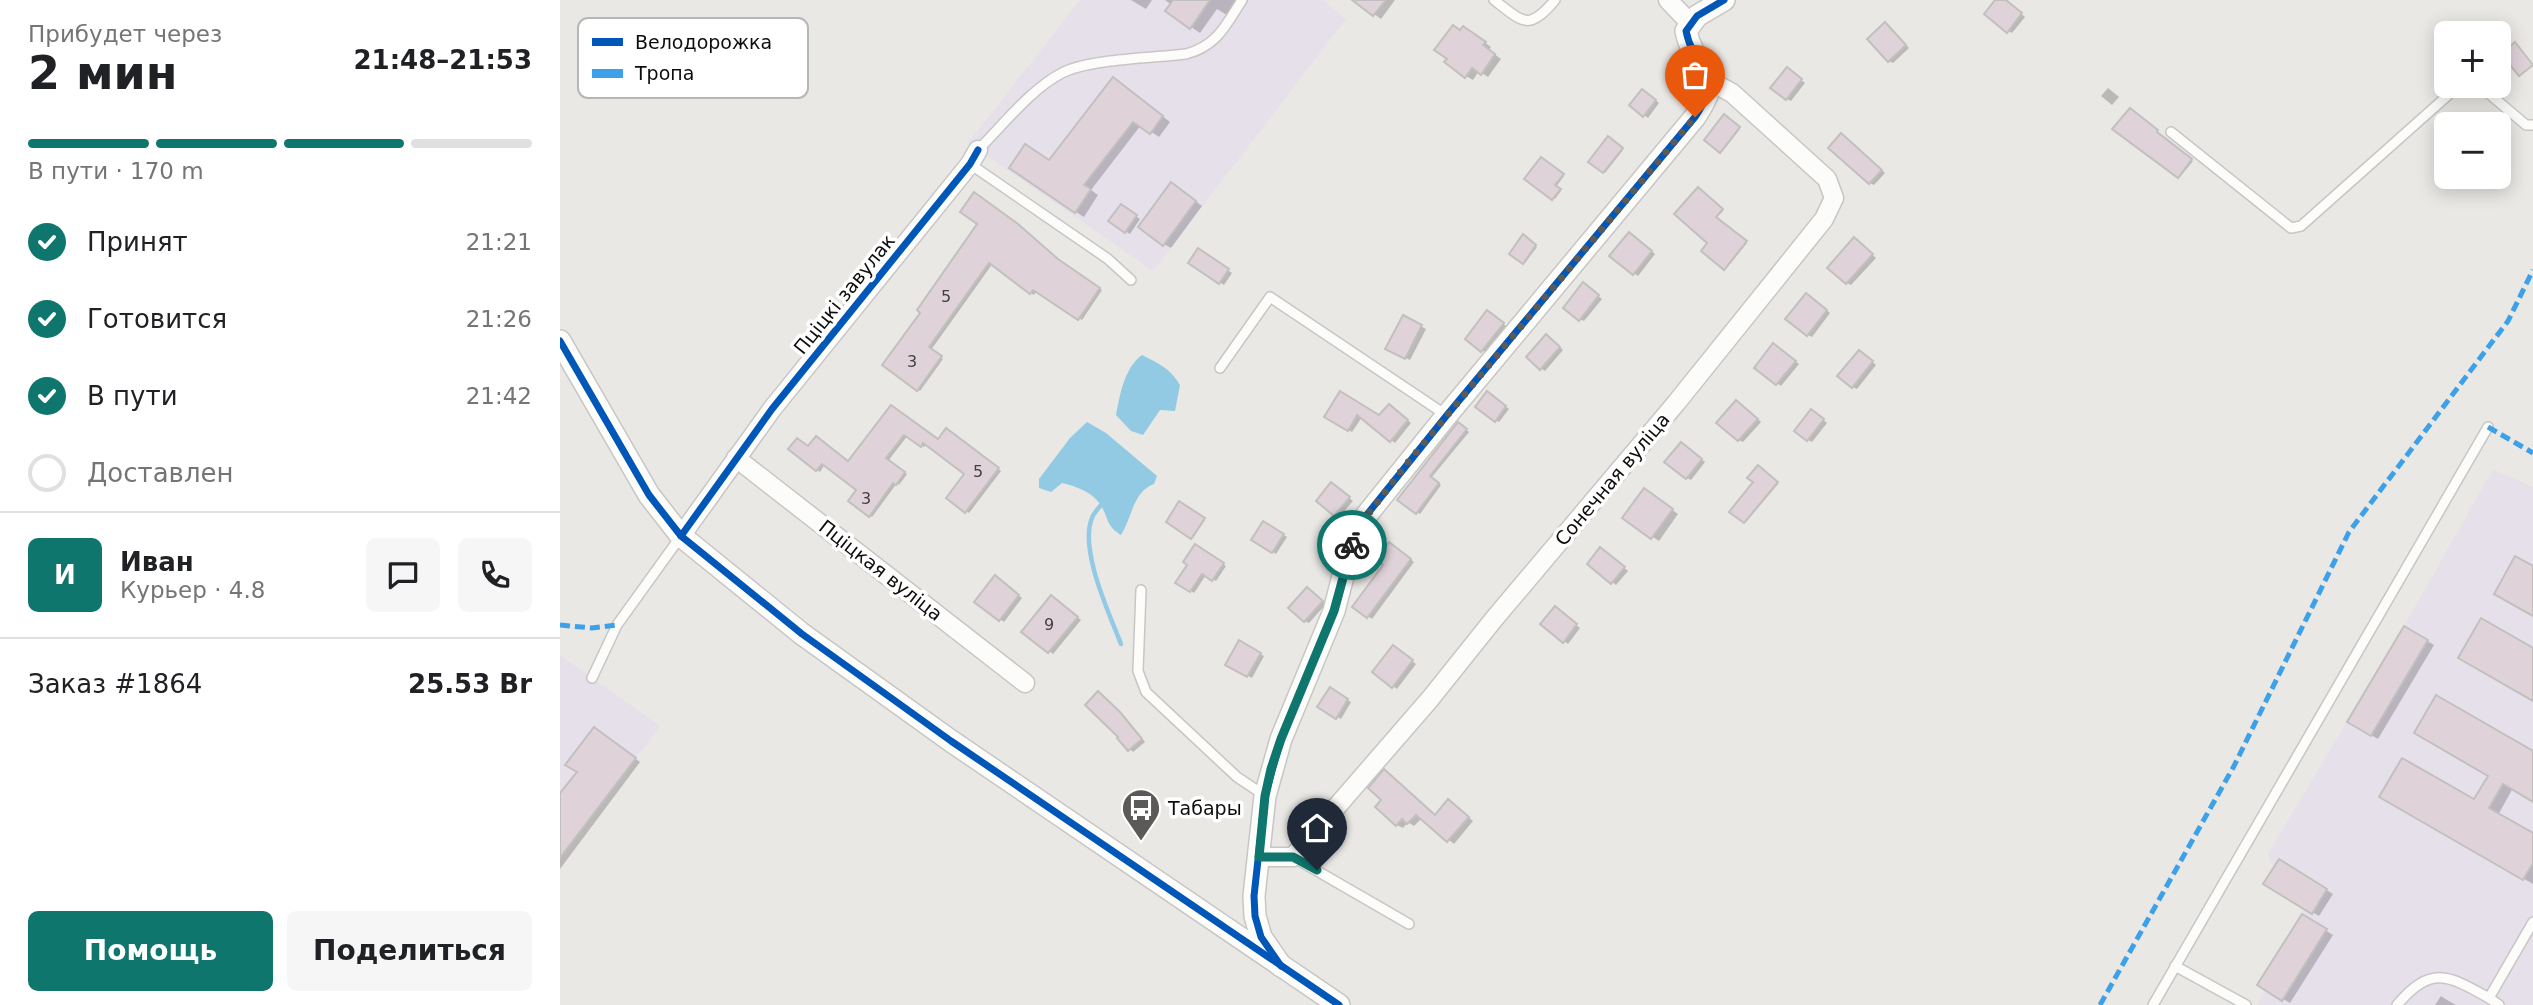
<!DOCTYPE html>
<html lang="ru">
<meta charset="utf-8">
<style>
:root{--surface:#fff;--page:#f6f6f6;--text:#202124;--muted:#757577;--line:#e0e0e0;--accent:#0f766e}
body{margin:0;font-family:"DejaVu Sans",sans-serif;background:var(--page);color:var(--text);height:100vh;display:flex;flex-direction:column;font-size:26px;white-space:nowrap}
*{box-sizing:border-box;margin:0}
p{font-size:23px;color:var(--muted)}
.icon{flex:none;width:38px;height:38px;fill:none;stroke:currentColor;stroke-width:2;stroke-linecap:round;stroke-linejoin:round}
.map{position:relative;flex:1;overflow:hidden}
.sheet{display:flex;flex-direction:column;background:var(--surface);width:560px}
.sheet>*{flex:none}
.buttons{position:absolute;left:1874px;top:21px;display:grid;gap:14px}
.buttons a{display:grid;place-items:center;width:77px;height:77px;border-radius:10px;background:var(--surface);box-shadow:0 4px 18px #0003;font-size:35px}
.pin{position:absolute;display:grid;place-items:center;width:60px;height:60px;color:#fff;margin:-72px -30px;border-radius:50% 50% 50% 0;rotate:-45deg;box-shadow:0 0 7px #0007}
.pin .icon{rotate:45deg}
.courier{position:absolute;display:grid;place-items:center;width:70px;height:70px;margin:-35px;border:5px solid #0f766e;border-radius:50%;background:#fff;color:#222;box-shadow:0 2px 9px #0007}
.summary em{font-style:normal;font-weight:600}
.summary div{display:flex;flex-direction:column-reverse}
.summary{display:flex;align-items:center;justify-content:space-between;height:119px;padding:0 28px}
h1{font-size:46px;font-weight:600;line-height:52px}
.bar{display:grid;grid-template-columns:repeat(4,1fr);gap:10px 7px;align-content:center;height:84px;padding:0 28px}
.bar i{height:9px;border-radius:5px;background:var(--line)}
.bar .active{background:var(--accent)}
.bar p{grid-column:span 4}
.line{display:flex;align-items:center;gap:18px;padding:0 28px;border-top:2px solid var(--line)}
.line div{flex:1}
.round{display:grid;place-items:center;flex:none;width:74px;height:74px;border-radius:10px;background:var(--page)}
ol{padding:0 28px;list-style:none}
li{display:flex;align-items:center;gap:21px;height:77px}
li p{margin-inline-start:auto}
li .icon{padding:7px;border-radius:50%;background:var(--accent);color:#fff;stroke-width:4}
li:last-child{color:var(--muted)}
li i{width:38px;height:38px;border:4px solid var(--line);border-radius:50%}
.cta{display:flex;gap:14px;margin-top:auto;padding:14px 28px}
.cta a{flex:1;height:80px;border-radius:10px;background:var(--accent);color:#fff;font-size:28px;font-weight:600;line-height:80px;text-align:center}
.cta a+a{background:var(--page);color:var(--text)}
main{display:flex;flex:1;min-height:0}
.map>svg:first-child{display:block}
.industrial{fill:#e6e0eb}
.water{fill:#92cae4}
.shadow{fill:#0003}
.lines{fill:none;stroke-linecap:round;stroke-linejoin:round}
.stream{stroke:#92cae4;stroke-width:4.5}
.building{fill:#e0d2d9;stroke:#c2c0bf;stroke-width:2}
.service-casing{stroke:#c8c6c5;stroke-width:12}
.minor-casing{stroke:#c8c6c5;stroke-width:21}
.tertiary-casing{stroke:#c8c6c5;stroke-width:24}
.service{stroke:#fcfcfb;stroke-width:9}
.minor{stroke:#fcfcfb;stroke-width:18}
.tertiary{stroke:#fcfcfb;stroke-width:21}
.quiet{stroke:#3da1e9;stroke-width:5;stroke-dasharray:10 5;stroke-linecap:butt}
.cycleway-casing{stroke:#fff;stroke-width:11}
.cycleway{stroke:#0057b8;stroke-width:7}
.done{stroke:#5b5a58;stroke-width:7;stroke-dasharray:0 12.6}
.route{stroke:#0f766e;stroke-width:9}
.labels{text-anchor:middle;stroke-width:7;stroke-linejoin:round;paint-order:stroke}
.number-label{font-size:16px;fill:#423e3f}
.street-label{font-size:19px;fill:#0e0d0c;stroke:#fff}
.poi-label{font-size:19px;fill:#0e0d0c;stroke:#fff;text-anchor:start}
.key{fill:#fff;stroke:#b7b6b6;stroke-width:2}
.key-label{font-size:19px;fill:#0e0d0c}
</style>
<main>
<section class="sheet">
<div class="summary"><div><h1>2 мин</h1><p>Прибудет через</p></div><em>21:48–21:53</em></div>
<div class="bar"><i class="active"></i><i class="active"></i><i class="active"></i><i></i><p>В пути · 170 m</p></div>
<ol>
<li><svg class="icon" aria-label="check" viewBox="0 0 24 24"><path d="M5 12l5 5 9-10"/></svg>Принят<p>21:21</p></li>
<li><svg class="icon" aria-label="check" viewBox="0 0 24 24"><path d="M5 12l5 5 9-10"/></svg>Готовится<p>21:26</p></li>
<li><svg class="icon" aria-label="check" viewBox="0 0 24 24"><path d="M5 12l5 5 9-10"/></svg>В пути<p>21:42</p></li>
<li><i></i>Доставлен</li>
</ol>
<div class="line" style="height:126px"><b class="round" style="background:var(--accent);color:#fff">И</b><div><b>Иван</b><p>Курьер · 4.8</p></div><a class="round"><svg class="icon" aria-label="chat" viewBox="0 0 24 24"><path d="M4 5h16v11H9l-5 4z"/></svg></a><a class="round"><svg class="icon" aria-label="phone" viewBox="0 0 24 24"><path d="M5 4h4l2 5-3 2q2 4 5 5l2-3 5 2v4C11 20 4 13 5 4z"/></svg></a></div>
<div class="line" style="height:91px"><div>Заказ #1864</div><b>25.53 Br</b></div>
<div class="cta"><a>Помощь</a><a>Поделиться</a></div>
</section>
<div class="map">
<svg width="1973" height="1005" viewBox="0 0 1973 1005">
<rect width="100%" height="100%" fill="#eae8e5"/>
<g class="industrial">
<path d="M520,0H763L786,19L593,271L408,143Z"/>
<path d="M1933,469L1973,487V1005H1697L1705,991L1697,985L1744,909L1703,884L1713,867L1708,854L1844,626Z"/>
<path d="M0,655L100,726L0,858Z"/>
</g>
<g class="water">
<path d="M582,355C598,363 611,369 620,385L615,411L600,410L583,435L571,431L556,415C560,395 564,368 582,355Z"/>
<path d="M527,422L546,433L597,476L594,484C573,491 572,518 561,535C547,526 549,521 542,507C533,492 518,487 502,483L491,492L479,488V479L510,438Z"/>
</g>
<g class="shadow">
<path d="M571,0H592L586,9Z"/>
<path d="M605,0H682L670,17L657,9L640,33L608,11L612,5Z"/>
<path d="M795,0H835L821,19Z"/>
<path d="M1437,0H1445L1465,17L1452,33L1448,31Z"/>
<path d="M1326,24L1349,48L1333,63L1329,61Z"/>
<path d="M901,31L910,32L931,47L929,50L941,59L928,77L919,71L913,80L906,76Z"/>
<path d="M1231,72L1245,83L1231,101L1227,99Z"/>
<path d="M561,84L610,122L599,137L581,125L531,190L538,195L524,217L516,212L489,161Z"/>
<path d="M1548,88L1559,97L1552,105L1541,96Z"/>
<path d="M1087,93L1099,103L1088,118L1072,105Z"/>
<path d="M1570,110L1633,161L1620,177L1555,129Z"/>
<path d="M1164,117L1180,129L1162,152L1146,140Z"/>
<path d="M1048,138L1063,150L1045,173L1031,161Z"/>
<path d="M1286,138L1325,173L1314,185L1310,183Z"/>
<path d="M981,159L1004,176L996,187L1001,191L995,199L967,179Z"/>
<path d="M618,188L642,206L611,248L604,244Z"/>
<path d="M1138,189L1163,211L1156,218L1187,243L1166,269L1143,250L1149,243Z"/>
<path d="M561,206L580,219L570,234L550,221Z"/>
<path d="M420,224L501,263L542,290L522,320L477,291L474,295L471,293L433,263L371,350L383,359L360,391L324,365L363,312Z"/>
<path d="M963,237L977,247L965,263L951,253Z"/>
<path d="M1073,237L1095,254L1078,276L1052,256Z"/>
<path d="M1298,242L1316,258L1291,285L1287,283Z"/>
<path d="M639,251L672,273L664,285L630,263Z"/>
<path d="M1027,287L1042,299L1024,321L1020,319Z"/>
<path d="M1250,298L1270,313L1252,337L1248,335Z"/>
<path d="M932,315L947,327L926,353L922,350Z"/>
<path d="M843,317L866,329L850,360L827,348Z"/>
<path d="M990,339L1003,350L985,371L981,368Z"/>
<path d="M1218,348L1239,364L1221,386L1196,368Z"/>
<path d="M1303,354L1316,365L1297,389L1293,387Z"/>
<path d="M781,393L820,417L833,409L851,423L835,443L802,417L792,432L767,416Z"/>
<path d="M931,396L949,409L939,422L936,420Z"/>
<path d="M1181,405L1201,422L1183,442L1179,440Z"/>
<path d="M331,407L378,441L389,432L441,471L409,513L406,511L407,474L367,444L364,447L348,435L328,461L347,474L339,485L337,483L312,517L290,501L298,489L265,464L260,472L230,449L249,448L289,463Z"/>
<path d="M1256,413L1267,423L1252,442L1248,440Z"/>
<path d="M901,426L909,432L871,478L881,485L860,514L839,499Z"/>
<path d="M1125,447L1145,462L1131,480L1127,478Z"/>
<path d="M1198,468L1218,484L1186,522L1172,511L1195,482Z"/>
<path d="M775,487L793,501L779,517L758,500Z"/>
<path d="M1091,494L1118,514L1099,541L1065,518Z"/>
<path d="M620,504L645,520L633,538L608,522Z"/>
<path d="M704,523L727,537L716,554L694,540Z"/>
<path d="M833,546L854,562L812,619L808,616Z"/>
<path d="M636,547L666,566L656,581L646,575L634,593L618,582L629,564Z"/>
<path d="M1045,552L1068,571L1056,585L1029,563Z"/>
<path d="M439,580L462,598L444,622L440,619Z"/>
<path d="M752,591L766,604L749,623L745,621Z"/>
<path d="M495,600L521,620L493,654L464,632Z"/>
<path d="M999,611L1020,628L1008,644L1004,641Z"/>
<path d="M1845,628L1874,645L1818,739L1789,722Z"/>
<path d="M680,643L704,656L692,678L668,664Z"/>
<path d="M837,650L856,664L837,689L815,672Z"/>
<path d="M770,690L791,702L781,719L760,706Z"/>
<path d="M543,696L564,716L585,742L573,752L559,738Z"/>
<path d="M40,732L80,762L0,869V796L20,771Z"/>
<path d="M1973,753V800L1953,788L1938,815L1973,835V884L1831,802H1915Z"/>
<path d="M825,771L876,816L894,805L913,821L894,844L862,818L854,826L848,822L843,828L837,825L823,800Z"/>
<path d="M1719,861L1773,894L1759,916L1705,883Z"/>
<path d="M1742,916L1773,935L1730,1003L1699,985Z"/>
<path d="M1881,996L1887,1000L1896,1005H1875Z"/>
</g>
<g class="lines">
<path class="stream" d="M541,505C538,509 533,514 532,518C519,549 549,613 561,644"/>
</g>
<g class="building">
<path d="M613,0H650L630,29L605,11Z"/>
<path d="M792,0H826L813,16Z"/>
<path d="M1435,0H1446L1462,13L1447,33L1424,14Z"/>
<path d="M1325,22L1346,45L1328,62L1307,39Z"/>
<path d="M893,25L900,30L903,26L926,42L923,45L935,54L921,75L912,68L905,78L884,62L887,59L874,50Z"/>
<path d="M1955,42L1973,65L1959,76L1941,54Z"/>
<path d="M1227,67L1242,79L1226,100L1210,88Z"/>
<path d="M553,77L603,116L590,134L573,122L524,185L531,189L515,213L449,168L465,144L489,160Z"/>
<path d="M1082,89L1096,100L1083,117L1069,105Z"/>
<path d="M1570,108L1598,130L1597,132L1632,159L1618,178L1552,129Z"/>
<path d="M1164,114L1180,127L1160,153L1144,140Z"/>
<path d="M1281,133L1322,170L1309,184L1268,148Z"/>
<path d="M1048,136L1063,148L1043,173L1028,162Z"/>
<path d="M981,157L1004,174L995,185L1001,189L992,200L964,179Z"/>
<path d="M611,182L636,201L603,246L578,227Z"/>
<path d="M1138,187L1163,209L1156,217L1187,241L1164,270L1141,251L1147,243L1114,214Z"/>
<path d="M414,192L458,224L498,259L540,288L518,320L473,290L470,294L429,263L369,347L382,356L357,391L322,365L360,313L357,310L417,224L400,212Z"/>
<path d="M561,204L577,215L565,233L548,221Z"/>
<path d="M1069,232L1092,251L1073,275L1049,256Z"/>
<path d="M963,234L976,245L963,264L949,254Z"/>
<path d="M1294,237L1313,254L1286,284L1267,268Z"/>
<path d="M638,248L669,269L659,284L628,263Z"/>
<path d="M1023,282L1039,295L1019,321L1003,308Z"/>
<path d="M1246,293L1267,310L1247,336L1225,319Z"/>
<path d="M927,310L944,323L921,352L905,339Z"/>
<path d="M843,315L862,325L845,359L825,349Z"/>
<path d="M986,334L1000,347L980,370L966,357Z"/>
<path d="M1213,343L1236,361L1216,385L1194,368Z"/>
<path d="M1299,350L1313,361L1292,388L1277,376Z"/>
<path d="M780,391L819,415L829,404L848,420L830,442L797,415L788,431L764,417Z"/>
<path d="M927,391L946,406L935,422L915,407Z"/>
<path d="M1176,400L1198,419L1178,441L1156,423Z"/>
<path d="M331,405L378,439L386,428L439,468L405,513L386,498L404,474L363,443L361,447L344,435L326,458L345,472L336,485L333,483L309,517L288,501L296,490L262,464L256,471L228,449L237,438L248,446L256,436L288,461Z"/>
<path d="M1251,409L1264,419L1247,441L1234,431Z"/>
<path d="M898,422L907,429L870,476L879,483L856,514L837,500Z"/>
<path d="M1121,442L1142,459L1126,479L1104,462Z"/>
<path d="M1198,465L1218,482L1184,523L1169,512L1193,482L1187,478Z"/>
<path d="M771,482L790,497L774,516L756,501Z"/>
<path d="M1084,488L1113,509L1091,539L1062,518Z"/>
<path d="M619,501L645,518L631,539L606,522Z"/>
<path d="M703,521L724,534L712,553L691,540Z"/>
<path d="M829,542L851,559L807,618L792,607L823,565L816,559Z"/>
<path d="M635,544L664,563L652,581L642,574L630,592L615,583L627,565L623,562Z"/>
<path d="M1040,547L1065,567L1051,584L1027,564Z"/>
<path d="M1955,556L1973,566V616L1934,594Z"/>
<path d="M435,575L459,595L439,621L414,602Z"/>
<path d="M747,587L763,601L744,622L728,608Z"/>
<path d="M491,595L518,617L488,653L461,632Z"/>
<path d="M995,606L1017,624L1003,643L980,624Z"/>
<path d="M1921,618L1973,648V701L1898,658Z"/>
<path d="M1844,626L1868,640L1811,736L1787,722Z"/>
<path d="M679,640L701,653L687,677L665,665Z"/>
<path d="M833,645L853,660L832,688L812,672Z"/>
<path d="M770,687L788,699L776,719L757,707Z"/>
<path d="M538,691L560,712L582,739L568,751L557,738L558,737L525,705Z"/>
<path d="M1876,695L1973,751V802L1943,784L1929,808L1973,833V863L1963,880L1819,797L1842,758L1914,799L1928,776L1854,733Z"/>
<path d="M34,727L76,758L0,858V793L17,772L5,765Z"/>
<path d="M824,769L875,815L888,799L909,817L887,842L856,815L847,824L842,819L836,826L815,807L821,800L808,788Z"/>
<path d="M1719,859L1767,889L1752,914L1703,884Z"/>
<path d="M1742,914L1767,929L1722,1001L1697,985Z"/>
</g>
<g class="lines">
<g class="service-casing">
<g id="service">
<path d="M934,0C963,22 968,32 995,0"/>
<path d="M1917,86L1927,92L1966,125H1973"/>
<path d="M1611,132L1731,228L1741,226L1895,89L1916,86"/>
<path d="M418,150C442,126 472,88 502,73C528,59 594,58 626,54C657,46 666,25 682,0"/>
<path d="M410,164L548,259L571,280"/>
<path d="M660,368L710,297L886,415"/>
<path d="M581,590L578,671L586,692L677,777L704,795"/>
<path d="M32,678L57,625L121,536"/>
<path d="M733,857L849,924"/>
<path d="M1615,966L1686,1005"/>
<path d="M1929,998L1939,1005"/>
<path d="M1593,1005L1928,427"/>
<path d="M1837,1005C1871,965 1888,975 1929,998L1973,922"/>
</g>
</g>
<g class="minor-casing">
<g id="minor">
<path d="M1108,0L1130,23"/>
<path d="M176,458L465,683"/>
<path d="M121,536L212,409L410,164L418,150"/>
<path d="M699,857H733L870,699L934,619L1117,402L1264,219L1274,198L1267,179L1172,93L1161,87L1151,86"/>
</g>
</g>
<g class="tertiary-casing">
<g id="tertiary">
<path d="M0,341L89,495L121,536L242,634L391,741L779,1005"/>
<path d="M721,966L701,937L695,916L694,896L705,796L721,739L774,611L789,553L801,522L887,415L1135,117C1170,64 1135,76 1126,31L1137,16L1164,0"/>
</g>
</g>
<use href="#service" class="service"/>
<use href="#minor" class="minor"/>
<use href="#tertiary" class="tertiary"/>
<g class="quiet">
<path d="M1928,427L1973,453"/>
<path d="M0,625L32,628L57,625"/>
<path d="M1540,1005L1674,766L1789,532L1948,321L1973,270"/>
</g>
<g class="cycleway-casing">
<g id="cycleway">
<path d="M0,341L89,495L121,536L242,634L391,741L779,1005"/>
<path d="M121,536L212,409L410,164L418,150"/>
<path d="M721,966L701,937L695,916L694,896L705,796L721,739L774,611L789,553L801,522L887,415L1135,117C1170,64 1135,76 1126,31L1137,16L1164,0"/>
</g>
</g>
<use href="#cycleway" class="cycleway"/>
</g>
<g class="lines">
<path class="done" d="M792,545L802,522L845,466L1135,117"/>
<path class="route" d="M757,870L733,857H699L705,796L711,769L721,739L774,611L792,545"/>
</g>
<defs>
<g id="bus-pin" transform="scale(2.0125)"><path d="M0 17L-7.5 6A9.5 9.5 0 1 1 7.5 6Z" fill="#5b5a58" stroke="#fff"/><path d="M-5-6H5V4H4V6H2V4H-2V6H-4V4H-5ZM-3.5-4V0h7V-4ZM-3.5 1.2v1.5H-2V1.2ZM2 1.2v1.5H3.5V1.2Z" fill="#fff"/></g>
</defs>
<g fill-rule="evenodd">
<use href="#bus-pin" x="581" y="808"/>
</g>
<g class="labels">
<g class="number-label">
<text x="386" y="302">5</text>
<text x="352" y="367">3</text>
<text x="418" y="477">5</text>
<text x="306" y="504">3</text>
<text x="489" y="630">9</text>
</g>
<g class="street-label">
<text transform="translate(284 294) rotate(-51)" y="7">Пціцкі завулак</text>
<text transform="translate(1052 479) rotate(-50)" y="7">Сонечная вуліца</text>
<text transform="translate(321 570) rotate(38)" y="7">Пціцкая вуліца</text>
</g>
<g class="poi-label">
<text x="608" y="815">Табары</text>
</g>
</g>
<rect x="18" y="18" width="230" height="80" rx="10" class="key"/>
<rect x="32" y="38" width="31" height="8" fill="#0057b8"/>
<rect x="32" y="69" width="31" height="9" fill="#3da1e9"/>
<g class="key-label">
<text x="75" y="49">Велодорожка</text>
<text x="75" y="80">Тропа</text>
</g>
</svg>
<div class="buttons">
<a>+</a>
<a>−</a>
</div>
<div class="pin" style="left:1135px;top:117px;background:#ea580c"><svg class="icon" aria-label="bag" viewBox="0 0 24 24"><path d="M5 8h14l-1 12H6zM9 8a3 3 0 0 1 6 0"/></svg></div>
<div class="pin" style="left:757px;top:870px;background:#1f2937"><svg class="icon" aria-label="home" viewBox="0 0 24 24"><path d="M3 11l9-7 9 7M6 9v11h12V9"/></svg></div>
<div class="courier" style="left:792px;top:545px"><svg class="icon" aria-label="bike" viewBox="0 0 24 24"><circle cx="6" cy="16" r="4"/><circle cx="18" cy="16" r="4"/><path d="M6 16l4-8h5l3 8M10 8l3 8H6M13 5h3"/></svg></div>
</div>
</main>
